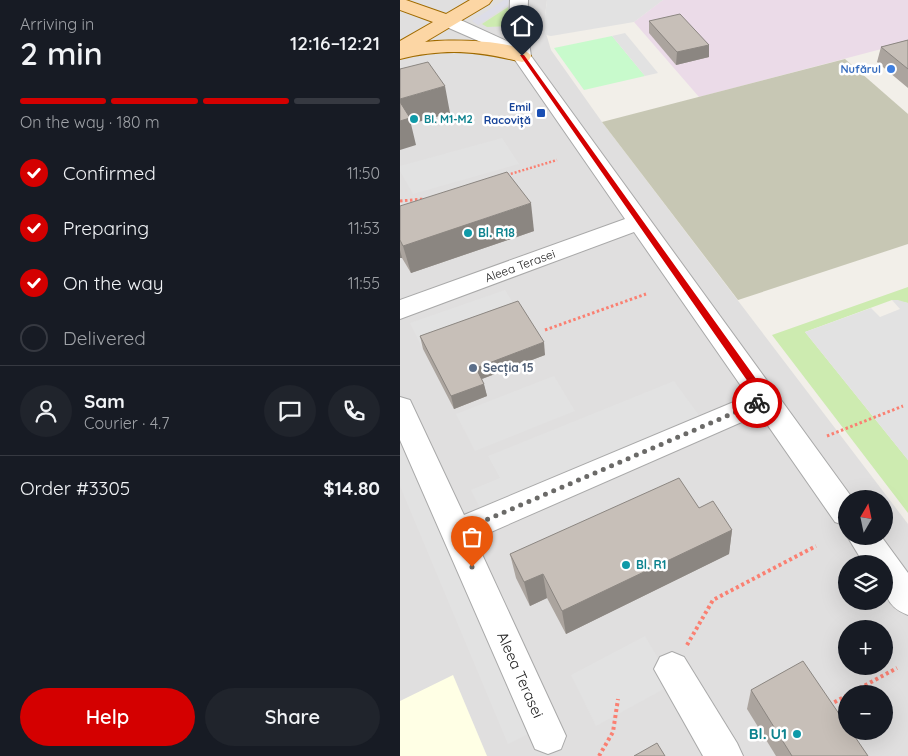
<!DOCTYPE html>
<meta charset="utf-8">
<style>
:root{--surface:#171b24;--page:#20242c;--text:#f1f3f6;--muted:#9ea1a6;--line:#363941;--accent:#d40000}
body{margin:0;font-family:Quicksand,sans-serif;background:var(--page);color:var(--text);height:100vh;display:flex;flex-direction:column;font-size:19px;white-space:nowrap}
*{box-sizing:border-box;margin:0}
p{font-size:16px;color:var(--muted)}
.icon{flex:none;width:28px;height:28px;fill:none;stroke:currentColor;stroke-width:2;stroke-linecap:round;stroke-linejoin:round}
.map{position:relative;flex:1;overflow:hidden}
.details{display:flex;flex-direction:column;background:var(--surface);width:400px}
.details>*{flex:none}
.needle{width:32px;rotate:9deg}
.fabs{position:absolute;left:438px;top:490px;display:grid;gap:10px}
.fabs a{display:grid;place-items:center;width:55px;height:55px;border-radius:50%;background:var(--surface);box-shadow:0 5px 20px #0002;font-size:25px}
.pin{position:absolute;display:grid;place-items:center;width:42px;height:42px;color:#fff;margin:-51px -21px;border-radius:50% 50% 50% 0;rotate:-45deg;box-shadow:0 0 5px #0007}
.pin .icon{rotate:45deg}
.courier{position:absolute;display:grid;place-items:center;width:50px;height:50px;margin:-25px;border:4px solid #d40000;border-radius:50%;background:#fff;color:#222;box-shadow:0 1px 6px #0007}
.head em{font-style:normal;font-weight:600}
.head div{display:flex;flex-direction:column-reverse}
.head{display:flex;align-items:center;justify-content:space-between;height:85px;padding:0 20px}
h1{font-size:32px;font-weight:600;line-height:38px}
.bar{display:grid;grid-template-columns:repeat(4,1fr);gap:8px 5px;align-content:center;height:60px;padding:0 20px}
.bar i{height:6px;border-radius:4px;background:var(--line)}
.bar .selected{background:var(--accent)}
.bar p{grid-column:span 4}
.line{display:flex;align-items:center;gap:12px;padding:0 20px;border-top:1px solid var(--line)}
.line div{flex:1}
.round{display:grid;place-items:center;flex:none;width:52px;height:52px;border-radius:26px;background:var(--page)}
ol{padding:0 20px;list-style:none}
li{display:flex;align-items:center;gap:15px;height:55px}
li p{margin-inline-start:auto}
li .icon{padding:5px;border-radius:50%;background:var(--accent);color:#fff;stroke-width:4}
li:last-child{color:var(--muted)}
li i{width:28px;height:28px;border:2px solid var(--line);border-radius:50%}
.cta{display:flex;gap:10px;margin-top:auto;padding:10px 20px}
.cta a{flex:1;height:58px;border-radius:30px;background:var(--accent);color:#fff;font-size:20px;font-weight:600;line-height:58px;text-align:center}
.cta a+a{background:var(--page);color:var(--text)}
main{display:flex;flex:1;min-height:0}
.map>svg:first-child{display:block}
.residential{fill:#e0dfdf;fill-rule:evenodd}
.industrial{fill:#ebdbe8}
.education{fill:#ffffe5}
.construction{fill:#c7c7b4}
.grass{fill:#cdebb0}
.park{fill:#c8facc}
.parking{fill:#e2e2e2}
.plaza{fill:#dddde8}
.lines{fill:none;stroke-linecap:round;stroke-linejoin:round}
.minor-casing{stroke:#a9a9a9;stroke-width:2}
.major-casing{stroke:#a06b00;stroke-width:2}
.path-far2{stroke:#fa8072;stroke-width:2.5;stroke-dasharray:2 2;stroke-linecap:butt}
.path-far1{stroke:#fa8072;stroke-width:3;stroke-dasharray:2.5 2.5;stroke-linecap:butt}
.path{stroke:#fa8072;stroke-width:4;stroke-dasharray:3 3;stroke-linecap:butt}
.minor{fill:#fff;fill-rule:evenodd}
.major{fill:#fcd6a4;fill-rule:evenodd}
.wall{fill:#aba49e}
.shaded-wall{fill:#8b8681}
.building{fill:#c7bfb8;stroke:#8b8681}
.route{fill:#d40000}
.done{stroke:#6b6a68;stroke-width:5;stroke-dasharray:0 9}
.shop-dot{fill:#3f7fe0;stroke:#fff;stroke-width:2}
.transit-dot{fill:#1a4fb4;stroke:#fff;stroke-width:2}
.culture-dot{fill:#0f9aa8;stroke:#fff;stroke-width:2}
.service-dot{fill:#5c6f8a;stroke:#fff;stroke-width:2}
.labels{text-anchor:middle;stroke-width:5;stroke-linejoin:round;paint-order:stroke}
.far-shop-label{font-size:11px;font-weight:bold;fill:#366cbe;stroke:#fff;text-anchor:end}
.far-transit-label{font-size:11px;font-weight:bold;fill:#164399;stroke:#fff;text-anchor:end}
.far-culture-label{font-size:11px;font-weight:bold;fill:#0d838f;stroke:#fff;text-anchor:start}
.culture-label{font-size:12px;font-weight:bold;fill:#0d838f;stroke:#fff;text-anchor:start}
.street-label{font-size:12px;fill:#222;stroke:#fff}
.service-label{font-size:12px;font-weight:bold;fill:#4e5e75;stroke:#fff;text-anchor:start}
.near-street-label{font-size:15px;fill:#222;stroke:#fff}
.near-culture-label{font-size:15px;font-weight:bold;fill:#0d838f;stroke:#fff;text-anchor:end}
</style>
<main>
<section class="details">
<div class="head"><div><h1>2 min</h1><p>Arriving in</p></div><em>12:16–12:21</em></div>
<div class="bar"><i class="selected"></i><i class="selected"></i><i class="selected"></i><i></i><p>On the way · 180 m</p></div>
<ol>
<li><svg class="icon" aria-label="check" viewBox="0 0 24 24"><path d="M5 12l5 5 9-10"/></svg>Confirmed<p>11:50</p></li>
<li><svg class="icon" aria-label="check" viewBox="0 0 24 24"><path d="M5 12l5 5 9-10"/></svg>Preparing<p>11:53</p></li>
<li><svg class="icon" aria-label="check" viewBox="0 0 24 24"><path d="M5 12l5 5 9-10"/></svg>On the way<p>11:55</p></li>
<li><i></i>Delivered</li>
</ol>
<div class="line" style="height:90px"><a class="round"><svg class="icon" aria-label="person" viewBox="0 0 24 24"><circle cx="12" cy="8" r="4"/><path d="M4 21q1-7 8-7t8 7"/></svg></a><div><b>Sam</b><p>Courier · 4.7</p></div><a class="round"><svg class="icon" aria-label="chat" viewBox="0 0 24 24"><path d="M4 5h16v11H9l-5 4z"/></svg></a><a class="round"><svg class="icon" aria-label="phone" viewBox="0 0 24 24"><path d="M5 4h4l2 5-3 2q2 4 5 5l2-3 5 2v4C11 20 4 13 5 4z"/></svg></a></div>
<div class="line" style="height:65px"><div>Order #3305</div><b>$14.80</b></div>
<div class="cta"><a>Help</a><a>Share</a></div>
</section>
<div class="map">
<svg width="508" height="756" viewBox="0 0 508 756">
<rect width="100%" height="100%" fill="#f2efe9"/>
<path class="residential" d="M0,0H147L145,16V30L151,50L202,122L508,524V756H0ZM446,499H484V536H446ZM446,564H484V601H446ZM446,629H484V666H446ZM446,694H484V731H446Z"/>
<path class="industrial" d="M263,0H508V42L299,97L234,22Z"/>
<path class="education" d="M53,675L87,756H0V701Z"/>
<path class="construction" d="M445,59L508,114V244L338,300L202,122Z"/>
<g class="grass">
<path d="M108,7L110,26L87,27L82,24Z"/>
<path d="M508,287V303L492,300L405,332L508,460V513L372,335Z"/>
</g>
<path class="park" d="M212,36L245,76L184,90L154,48Z"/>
<g class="parking">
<path d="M147,0H263L234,22L151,36L146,35L145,30V16Z"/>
<path d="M225,33L258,73L245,76L212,36Z"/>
<path d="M102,138L119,164L13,194L0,171V166Z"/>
<path d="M105,290L120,314L23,349L10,323Z"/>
<path d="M492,300H498L508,303V460L405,332L471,308L480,317L500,309Z"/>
<path d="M154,376L175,411L75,451L56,414Z"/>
<path d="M274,381L303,421L83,514L71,490L100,478L88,456Z"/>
<path d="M0,424L136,730L108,744L0,486Z"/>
<path d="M245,636L273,684L196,726L171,675Z"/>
</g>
<path class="plaza" d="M104,0H109L108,5L78,25L72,21Z"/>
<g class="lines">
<g class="minor-casing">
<g id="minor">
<path d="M110,0H128L127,29L131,56L453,499H446V526L435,522L360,414L75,539L166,736L161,749L148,754L135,749L0,440V397L10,400L64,515L348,396L234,232L0,319V300L225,219L115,60L81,42L42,25L39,21L42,17L48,16L54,17L111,43L109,29Z"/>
<path d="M447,536H481L508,573V615C482,605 484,588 484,564H464Z"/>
<path d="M272,652L284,657L337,743L343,756H303L254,669L260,657Z"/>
</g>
</g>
<g class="major-casing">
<path id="major" d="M0,0H6L46,14L70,0H92L89,4L25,42C45,39 120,39 131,56L129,60L122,62C78,51 45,48 0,59V41L33,22L0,10Z"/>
</g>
<path class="path-far2" d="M107,175L157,160"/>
<g class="path-far1">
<path d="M0,201L24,199"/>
<path d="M145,330L246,294"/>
<path d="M427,436L503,406"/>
</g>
<g class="path">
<path d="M287,645L313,600L416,546"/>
<path d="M449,694L497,668"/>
<path d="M429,705L446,696"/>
<path d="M199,756L213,732L218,699"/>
</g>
<use href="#minor" class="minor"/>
<use href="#major" class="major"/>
</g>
<g class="wall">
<path d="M249,21L309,45V57L276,65L249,33Z"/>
<path d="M508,40V88L477,62L481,47Z"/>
<path d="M0,206L134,231L11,273L2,258H0Z"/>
<path d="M20,336L145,355L82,379L87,396L54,409L23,349Z"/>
<path d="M299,508L332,530L329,554L166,634L147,598L130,606L116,578L110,554Z"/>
<path d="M351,690L468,756H376L347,709Z"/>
</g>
<g class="shaded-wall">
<path d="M309,45V57L276,65L277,52Z"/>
<path d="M45,86L50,113L11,124L16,145L0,150V99Z"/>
<path d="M131,203L134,231L11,273L3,246Z"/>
<path d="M0,250L2,258H0Z"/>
<path d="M144,342L145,355L79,380L76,368Z"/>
<path d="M84,384L87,396L54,409L51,396Z"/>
<path d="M332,530L329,554L166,634L162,611Z"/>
<path d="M143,574L147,598L130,606L124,582Z"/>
</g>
<g class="building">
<path d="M280,14L309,45L277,52L249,21Z"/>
<path d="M508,40V69L481,47Z"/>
<path d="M28,62L45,86L0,99V69Z"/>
<path d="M0,102L10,118L0,121Z"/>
<path d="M107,172L131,203L3,246L0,240V206Z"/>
<path d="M118,301L144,342L76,368L84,384L51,396L20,336Z"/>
<path d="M279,478L299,508L313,501L332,530L162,611L143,574L124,582L110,554Z"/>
<path d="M403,661L446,724V731H451L468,756H392L351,690Z"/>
<path d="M257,743L265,756H234Z"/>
</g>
<path class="route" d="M120,55H124L369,397V402L357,407L354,406V401L360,399Z"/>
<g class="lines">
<path class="done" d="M72,567L56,533L357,403"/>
</g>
<circle class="shop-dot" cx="491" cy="69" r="5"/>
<rect class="transit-dot" x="136" y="108" width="10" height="10" rx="2.5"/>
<g class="culture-dot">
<circle cx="14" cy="119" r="5"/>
<circle cx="68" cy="233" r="5"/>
<circle cx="226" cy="565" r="5"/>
<circle cx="397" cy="734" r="5"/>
</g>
<circle class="service-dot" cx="73" cy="368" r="5"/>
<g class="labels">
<g class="far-shop-label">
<text x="481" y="73">Nufărul</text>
</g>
<g class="far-transit-label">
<text x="131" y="111">Emil<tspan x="131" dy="13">Racoviță</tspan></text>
</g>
<g class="far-culture-label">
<text x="24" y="123">Bl. M1-M2</text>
</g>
<g class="culture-label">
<text x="78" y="237">Bl. R18</text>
<text x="236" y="569">Bl. R1</text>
</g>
<g class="street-label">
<text transform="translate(120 266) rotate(-20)" y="4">Aleea Terasei</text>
</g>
<g class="service-label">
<text x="83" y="372">Secția 15</text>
</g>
<g class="near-street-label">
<text transform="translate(120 675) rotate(66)" y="5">Aleea Terasei</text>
</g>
<g class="near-culture-label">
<text x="387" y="739">Bl. U1</text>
</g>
</g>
</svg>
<div class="fabs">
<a><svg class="needle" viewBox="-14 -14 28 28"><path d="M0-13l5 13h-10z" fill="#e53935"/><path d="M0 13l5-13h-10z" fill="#9ea1a6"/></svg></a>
<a><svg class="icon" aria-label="layers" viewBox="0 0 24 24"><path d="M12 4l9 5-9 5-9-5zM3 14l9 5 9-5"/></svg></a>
<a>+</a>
<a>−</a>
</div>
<div class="pin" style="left:72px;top:567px;background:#ea580c"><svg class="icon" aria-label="bag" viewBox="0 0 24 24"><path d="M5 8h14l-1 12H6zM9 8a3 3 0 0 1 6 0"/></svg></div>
<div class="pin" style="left:122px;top:56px;background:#1f2937"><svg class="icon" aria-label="home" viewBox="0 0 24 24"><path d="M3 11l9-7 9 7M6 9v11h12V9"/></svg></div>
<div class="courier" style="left:357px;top:403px"><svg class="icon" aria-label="bike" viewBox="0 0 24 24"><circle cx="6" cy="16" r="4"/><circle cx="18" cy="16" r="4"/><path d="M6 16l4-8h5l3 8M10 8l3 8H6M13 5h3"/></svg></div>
</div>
</main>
